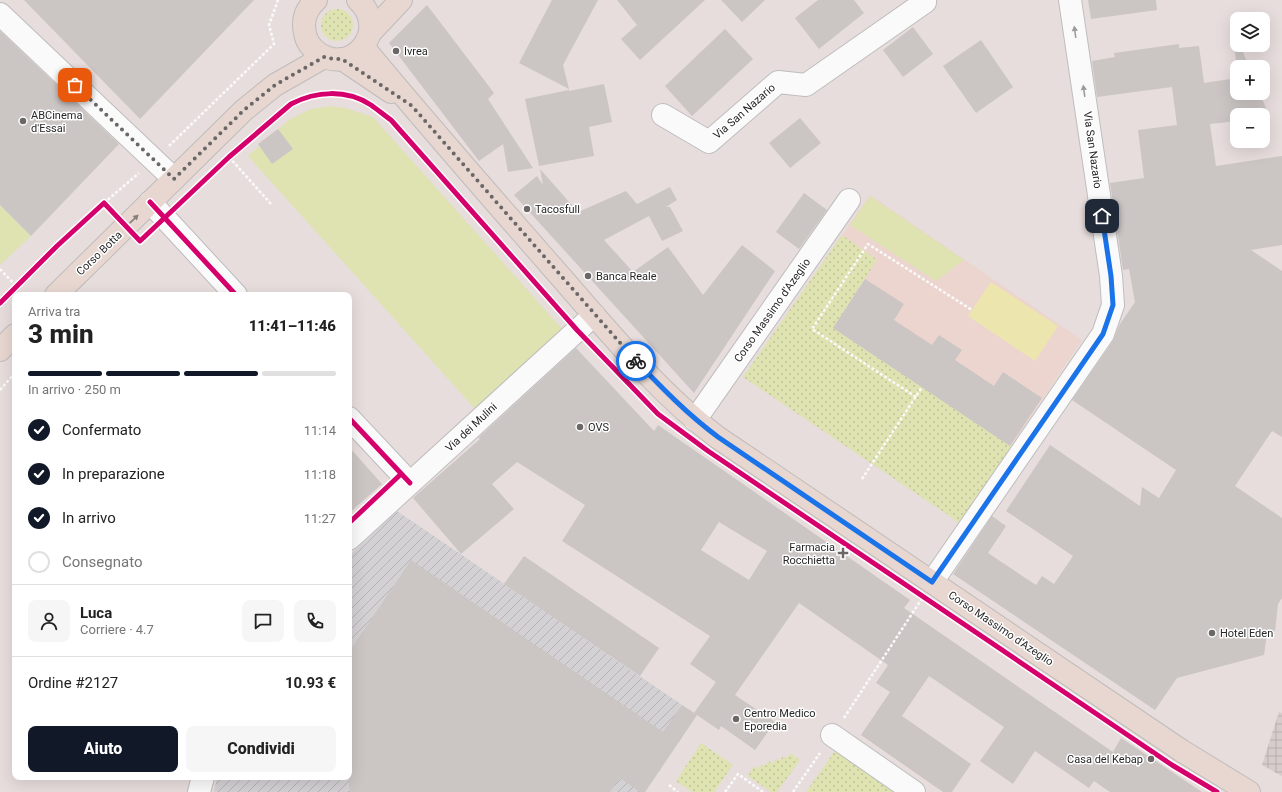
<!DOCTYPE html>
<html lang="it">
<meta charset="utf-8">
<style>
:root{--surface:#fff;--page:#f6f6f6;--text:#222;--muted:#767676;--line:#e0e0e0;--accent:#111827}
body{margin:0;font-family:Roboto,sans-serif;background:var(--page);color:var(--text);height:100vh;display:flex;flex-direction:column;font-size:15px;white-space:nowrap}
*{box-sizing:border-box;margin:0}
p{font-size:13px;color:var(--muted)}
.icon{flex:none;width:22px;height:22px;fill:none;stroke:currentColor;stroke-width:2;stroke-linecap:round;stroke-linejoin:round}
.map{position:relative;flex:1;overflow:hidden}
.details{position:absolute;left:12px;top:292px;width:340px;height:488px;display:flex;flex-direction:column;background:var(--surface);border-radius:8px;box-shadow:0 4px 16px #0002}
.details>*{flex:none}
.tools{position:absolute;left:1230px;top:12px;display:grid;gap:8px}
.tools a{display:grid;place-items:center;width:40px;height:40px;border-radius:8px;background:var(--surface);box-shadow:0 4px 16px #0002;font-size:20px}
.pin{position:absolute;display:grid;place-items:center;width:34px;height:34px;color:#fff;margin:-17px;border-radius:8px;box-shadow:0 2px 6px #0006}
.courier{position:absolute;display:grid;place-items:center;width:40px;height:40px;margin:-20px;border:3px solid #1a73e8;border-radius:50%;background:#fff;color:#222;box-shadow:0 1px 5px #0007}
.head em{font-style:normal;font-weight:800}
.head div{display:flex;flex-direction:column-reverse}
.head{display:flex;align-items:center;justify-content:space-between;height:68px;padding:0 16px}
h1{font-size:26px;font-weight:800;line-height:30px}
.bar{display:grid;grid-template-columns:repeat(4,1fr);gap:6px 4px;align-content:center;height:48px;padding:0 16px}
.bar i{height:5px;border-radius:3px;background:var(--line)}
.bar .active{background:var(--accent)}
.bar p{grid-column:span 4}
.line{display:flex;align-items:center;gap:10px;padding:0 16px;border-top:1px solid var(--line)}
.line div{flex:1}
.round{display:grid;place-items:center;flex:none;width:42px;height:42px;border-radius:8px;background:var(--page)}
ol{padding:0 16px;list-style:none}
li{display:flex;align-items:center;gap:12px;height:44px}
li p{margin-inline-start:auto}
li .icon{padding:4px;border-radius:50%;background:var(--accent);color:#fff;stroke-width:4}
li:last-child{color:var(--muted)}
li i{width:22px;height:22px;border:2px solid var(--line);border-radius:50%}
.action{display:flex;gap:8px;margin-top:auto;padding:8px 16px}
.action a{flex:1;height:46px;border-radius:8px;background:var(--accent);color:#fff;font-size:16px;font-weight:800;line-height:46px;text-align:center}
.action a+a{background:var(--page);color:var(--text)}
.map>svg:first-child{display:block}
.industrial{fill:url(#industrial-furrows)}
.education{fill:#ecd5cf}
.grass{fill:url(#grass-dots)}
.park{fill:#dee3b1}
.pitch{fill:#ece6ae}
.plaza{fill:url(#plaza-grid)}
.building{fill:#cbc5c4;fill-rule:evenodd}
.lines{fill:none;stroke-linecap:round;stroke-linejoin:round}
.minor-casing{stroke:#bfbdbe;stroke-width:24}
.major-casing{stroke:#bfbcbb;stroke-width:24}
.path{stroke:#fbfafa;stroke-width:2.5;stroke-dasharray:3 2;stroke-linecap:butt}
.minor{stroke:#fbfafa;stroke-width:22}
.major{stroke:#e7d7d0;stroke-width:22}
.cycleway-casing{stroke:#fff;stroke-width:8}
.cycleway{stroke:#d6006c;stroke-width:5}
.oneway{fill:#9c9b9b}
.oneway2{fill:#877f7c}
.done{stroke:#6a6766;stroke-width:4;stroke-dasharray:0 7.2}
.route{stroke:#1a73e8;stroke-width:5}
.poi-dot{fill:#6a6766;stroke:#fff;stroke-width:1.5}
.labels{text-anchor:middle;stroke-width:3;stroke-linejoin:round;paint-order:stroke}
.poi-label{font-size:11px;fill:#272727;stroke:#fff;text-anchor:start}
.street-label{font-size:11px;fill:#272727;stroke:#fff}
</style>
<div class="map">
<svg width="1282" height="792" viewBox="0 0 1282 792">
<defs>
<pattern id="industrial-furrows" width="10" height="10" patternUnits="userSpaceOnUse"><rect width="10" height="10" fill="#d4d1d5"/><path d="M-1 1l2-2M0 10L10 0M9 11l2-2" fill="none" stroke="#b6b3b7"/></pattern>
<pattern id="grass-dots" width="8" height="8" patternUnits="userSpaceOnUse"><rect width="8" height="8" fill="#dee3b1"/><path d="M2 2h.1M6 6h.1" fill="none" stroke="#bec398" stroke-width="1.8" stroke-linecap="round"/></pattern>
<pattern id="plaza-grid" width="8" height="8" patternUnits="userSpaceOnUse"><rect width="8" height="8" fill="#d6cccb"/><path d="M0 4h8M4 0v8" fill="none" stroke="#b8afae"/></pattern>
</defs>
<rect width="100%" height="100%" fill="#e7dddc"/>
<path class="industrial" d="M397,511L697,715L645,792H214L217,777H349V556Z"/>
<path class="education" d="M870,195L1082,340L960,523L743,377Z"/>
<g class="grass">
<circle cx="337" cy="25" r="16"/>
<path d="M842,235L877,260L833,328L1012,446L960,523L743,377Z"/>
<path d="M701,743L733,765L714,792H692L676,781Z"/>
<path d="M837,748L900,792H806Z"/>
<path d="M790,753L800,760L777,792H771L748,776L754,766L758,769L762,764L765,766L769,761L772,764L776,759L780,761L783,756L787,758Z"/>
</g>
<g class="park">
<path d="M329,106L345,108L373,117L564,331L475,409L248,156L289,120L308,110Z"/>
<path d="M870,196L964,260L936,281L850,225Z"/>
<path d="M0,205L31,236L0,265Z"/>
</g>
<path class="pitch" d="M991,282L1058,326L1035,361L968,316Z"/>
<path class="plaza" d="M1279,712L1282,713V776L1262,765Z"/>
<g class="building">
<path d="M24,0H254L140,119Z"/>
<path d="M552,0H598L563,65L569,89L519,63Z"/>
<path d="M617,0H705L640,60L621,39L637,25Z"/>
<path d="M721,0H765L742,22Z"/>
<path d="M818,0H854L864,13L819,49L795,18Z"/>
<path d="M1088,0H1156L1157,10L1091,19Z"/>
<path d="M427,5L494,93L488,99L533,168L508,172L503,144L479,161L389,43Z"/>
<path d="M913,27L933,54L903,77L883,50Z"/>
<path d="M725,29L753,59L692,116L665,86Z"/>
<path d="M0,31L119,144L31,236L0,205Z"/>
<path d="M981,40L1013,87L976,113L943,66Z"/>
<path d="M1179,44V48L1199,46L1204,83L1237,78V93H1260L1269,116L1263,117V115H1237V121L1210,124L1216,166L1282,156V245L1251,250L1282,271V437L1272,431L1235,486L1282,518V598L1278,604L1275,631L1267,633L1264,655L1177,678L1155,710L953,574L992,516L1006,526L988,553L1036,585L1042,576L1054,584L1073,556L1006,511L1050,445L1140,506L1142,487L1159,498L1176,470L1072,400L1113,341L1120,324L1135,302L1129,269L1123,270L1110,183L1144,178L1138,130L1177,125L1172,87L1097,97L1092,61L1115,57L1114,53Z"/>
<path d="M1240,45L1249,67H1237L1234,47Z"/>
<path d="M604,84L612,122L589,127L594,156L539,166L525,99L569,90V91Z"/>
<path d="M800,118L821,143L790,168L769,143Z"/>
<path d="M278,129L293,149L272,164L258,144Z"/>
<path d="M540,169L578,212L626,191L637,204L670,187L677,200L666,207H670L683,231L662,241L649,216L604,240L633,272L668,247L703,295L742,245L775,271L694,393L514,195L537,176L543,185Z"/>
<path d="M804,193L827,210L799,249L776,232Z"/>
<path d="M865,279L904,304L894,320L932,345L939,335L962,350L955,360L994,386L1003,372L1042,398L1010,446L833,328Z"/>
<path d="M576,348L654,431L658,425L910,600L904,608L1113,752L1121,738L1202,792H1110L1094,781L1089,788L1035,751L1013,784L980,761L1004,727L929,676L902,716L971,764L952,792H943L861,735L890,692L876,683L888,665L799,603L735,695L775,722L755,750L721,726L719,730L694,713L716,682L690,664L710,636L562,541L585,505L517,462L492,484L514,509L461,554L413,498L480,439L478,438ZM719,522L767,551L749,580L701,550Z"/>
<path d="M349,447L382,484L349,513Z"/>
<path d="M524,556L659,648L640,676L504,584Z"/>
<path d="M411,560L663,732L682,705L697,715L645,792H640L620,778L610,792H349V652Z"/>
</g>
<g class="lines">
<g class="minor-casing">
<g id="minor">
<path d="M0,14L174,179"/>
<path d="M663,115L709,142L778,82L806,85L925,2V0"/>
<path d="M150,202L236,295"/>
<path d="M349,418L410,483"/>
<path d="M695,420L849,200"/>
<path d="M349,539L594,315"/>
<path d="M932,582L1103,334L1113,305L1111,276L1070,0"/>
<path d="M832,735L914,792"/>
<path d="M199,792L203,777"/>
</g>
</g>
<g class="major-casing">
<g id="major">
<path d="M316,0C306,9 302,20 305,33C306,41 312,49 318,53C353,77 390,29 358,0"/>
<path d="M370,33L401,0"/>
<path d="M363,47C425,122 489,195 553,268C605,327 655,390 717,437L1182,751L1249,792"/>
<path d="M342,59L391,92"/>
<path d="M56,295L244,110L275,85L324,57"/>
<path d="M0,350L15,335"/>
</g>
</g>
<g class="path">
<path d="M169,146L274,44L269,25L278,0"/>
<path d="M229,157L271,204"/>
<path d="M104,203L139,173"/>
<path d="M0,269L16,286"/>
<path d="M0,390L15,373"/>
<path d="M916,397L812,329L868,244L972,310"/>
<path d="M862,479L922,387"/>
<path d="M844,718L921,600"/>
<path d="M669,785L678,792"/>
<path d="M725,792L738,774L763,792"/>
<path d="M793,792L820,753"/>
</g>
<use href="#minor" class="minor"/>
<use href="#major" class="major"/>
<g class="cycleway-casing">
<g id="cycleway">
<path d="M150,202L236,295"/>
<path d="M0,303L57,246L104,203L140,241L229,157L291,104C316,91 346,89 371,105C378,110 384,115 391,120L577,330L658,414L708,451L764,489L1172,765L1217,792"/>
<path d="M349,418L410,483"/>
<path d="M349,523L401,474"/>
</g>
</g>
<use href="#cycleway" class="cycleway"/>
</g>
<defs><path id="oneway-solid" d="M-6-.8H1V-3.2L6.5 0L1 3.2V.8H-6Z"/></defs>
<g class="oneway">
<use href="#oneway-solid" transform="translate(1075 32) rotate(-98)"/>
<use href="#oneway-solid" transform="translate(1084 91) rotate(-98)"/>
</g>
<use class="oneway2" href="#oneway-solid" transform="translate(134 219) rotate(-44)"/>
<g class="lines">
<path class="done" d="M75,85L174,179L244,110L275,85L324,57L333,59H342L412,106L636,361"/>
<path class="route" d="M636,361C662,388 687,414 718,437L932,582L1103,334L1113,305L1111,276L1102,216"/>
</g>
<g class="poi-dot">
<circle cx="396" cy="51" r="4"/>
<circle cx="23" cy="121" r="4"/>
<circle cx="527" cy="209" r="4"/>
<circle cx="588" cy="276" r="4"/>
<circle cx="580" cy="427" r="4"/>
<path d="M841 547h4v4h4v4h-4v4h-4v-4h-4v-4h4z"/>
<circle cx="1212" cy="633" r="4"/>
<circle cx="736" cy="719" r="4"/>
<circle cx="1151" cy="759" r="4"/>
</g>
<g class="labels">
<g class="poi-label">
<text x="404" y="55">Ivrea</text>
<text x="31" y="119">ABCinema<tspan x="31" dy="13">d'Essai</tspan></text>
<text x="535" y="213">Tacosfull</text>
<text x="596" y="280">Banca Reale</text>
<text x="588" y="431">OVS</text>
<text x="835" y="551" text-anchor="end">Farmacia<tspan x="835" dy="13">Rocchietta</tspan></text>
<text x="1220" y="637">Hotel Eden</text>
<text x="744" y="717">Centro Medico<tspan x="744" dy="13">Eporedia</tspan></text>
<text x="1143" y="763" text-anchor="end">Casa del Kebap</text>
</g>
<g class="street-label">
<text transform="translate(744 111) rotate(-41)" y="4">Via San Nazario</text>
<text transform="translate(1093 150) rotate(82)" y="4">Via San Nazario</text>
<text transform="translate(99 253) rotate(-44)" y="4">Corso Botta</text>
<text transform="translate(772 310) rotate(-55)" y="4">Corso Massimo d'Azeglio</text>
<text transform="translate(471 427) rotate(-43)" y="4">Via dei Mulini</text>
<text transform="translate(1001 628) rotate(34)" y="4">Corso Massimo d'Azeglio</text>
</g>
</g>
</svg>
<div class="tools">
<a><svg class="icon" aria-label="layers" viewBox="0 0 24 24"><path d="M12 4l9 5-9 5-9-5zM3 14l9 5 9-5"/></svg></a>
<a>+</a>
<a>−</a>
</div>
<div class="pin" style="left:75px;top:85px;background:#ea580c"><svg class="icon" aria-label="bag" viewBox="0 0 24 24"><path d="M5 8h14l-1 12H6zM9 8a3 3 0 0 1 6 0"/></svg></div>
<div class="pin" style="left:1102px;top:216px;background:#1f2937"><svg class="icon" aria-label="home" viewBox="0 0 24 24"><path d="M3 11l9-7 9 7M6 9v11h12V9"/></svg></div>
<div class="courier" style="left:636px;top:361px"><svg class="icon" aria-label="bike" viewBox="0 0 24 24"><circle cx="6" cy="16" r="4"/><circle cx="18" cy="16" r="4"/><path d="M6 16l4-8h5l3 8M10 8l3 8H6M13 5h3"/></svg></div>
<section class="details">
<div class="head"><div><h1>3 min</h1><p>Arriva tra</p></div><em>11:41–11:46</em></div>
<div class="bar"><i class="active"></i><i class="active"></i><i class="active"></i><i></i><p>In arrivo · 250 m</p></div>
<ol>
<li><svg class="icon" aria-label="check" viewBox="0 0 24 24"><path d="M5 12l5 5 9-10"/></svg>Confermato<p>11:14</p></li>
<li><svg class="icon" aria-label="check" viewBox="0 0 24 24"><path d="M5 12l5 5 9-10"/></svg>In preparazione<p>11:18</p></li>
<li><svg class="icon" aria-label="check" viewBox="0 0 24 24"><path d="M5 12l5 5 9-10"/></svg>In arrivo<p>11:27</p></li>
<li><i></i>Consegnato</li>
</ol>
<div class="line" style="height:72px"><a class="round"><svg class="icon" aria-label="person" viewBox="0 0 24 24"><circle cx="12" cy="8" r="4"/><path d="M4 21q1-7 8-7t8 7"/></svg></a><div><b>Luca</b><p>Corriere · 4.7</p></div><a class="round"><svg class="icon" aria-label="chat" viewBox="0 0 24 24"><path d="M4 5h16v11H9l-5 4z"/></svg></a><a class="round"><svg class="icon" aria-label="phone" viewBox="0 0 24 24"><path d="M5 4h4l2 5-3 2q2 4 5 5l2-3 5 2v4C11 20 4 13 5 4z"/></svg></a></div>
<div class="line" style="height:52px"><div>Ordine #2127</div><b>10.93 €</b></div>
<div class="action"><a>Aiuto</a><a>Condividi</a></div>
</section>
</div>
